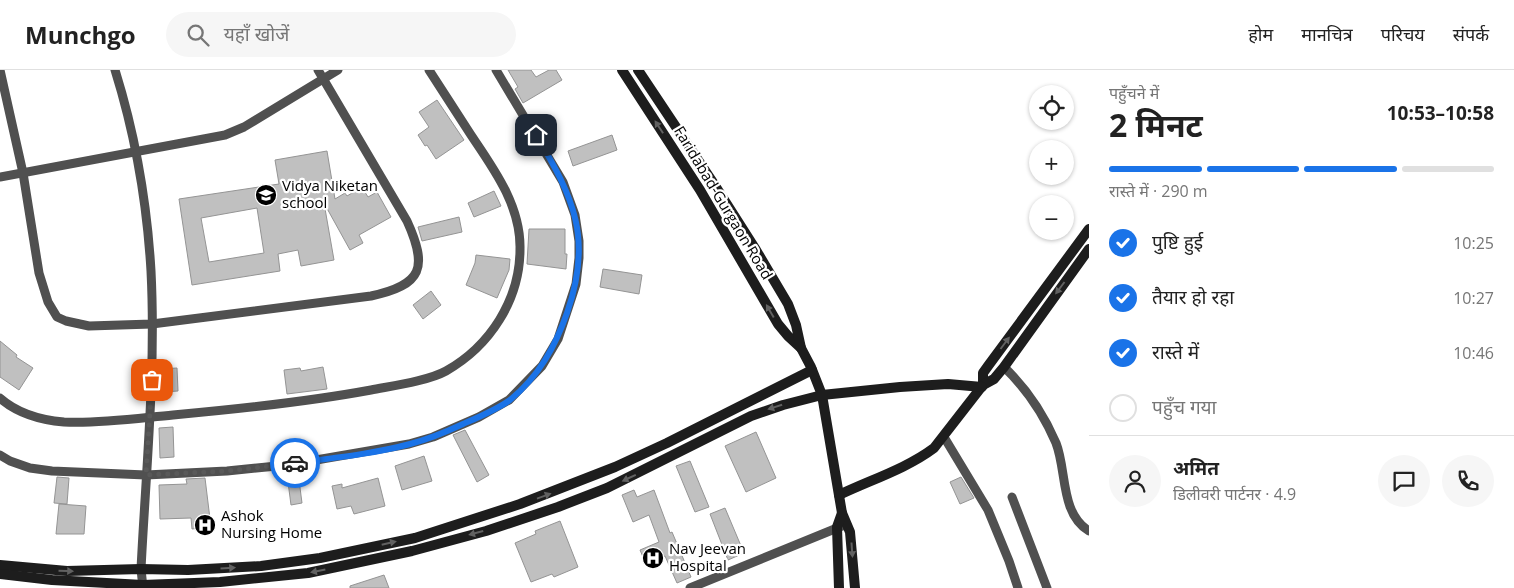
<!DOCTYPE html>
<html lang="hi">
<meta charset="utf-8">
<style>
:root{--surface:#fff;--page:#f6f6f6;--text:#222;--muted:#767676;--line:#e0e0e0;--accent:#1a73e8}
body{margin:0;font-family:"Open Sans","Noto Sans Devanagari",sans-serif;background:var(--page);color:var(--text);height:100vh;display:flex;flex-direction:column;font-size:19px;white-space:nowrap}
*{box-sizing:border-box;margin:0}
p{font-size:16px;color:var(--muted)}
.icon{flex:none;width:28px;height:28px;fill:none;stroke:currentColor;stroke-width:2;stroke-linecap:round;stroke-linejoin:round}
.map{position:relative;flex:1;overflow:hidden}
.side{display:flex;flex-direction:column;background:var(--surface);width:425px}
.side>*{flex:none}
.tools{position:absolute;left:1029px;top:15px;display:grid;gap:10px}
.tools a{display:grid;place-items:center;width:45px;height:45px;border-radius:50%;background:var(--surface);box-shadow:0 1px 4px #0004;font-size:25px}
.pin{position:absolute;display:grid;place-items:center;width:42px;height:42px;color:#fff;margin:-21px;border-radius:10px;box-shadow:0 2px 8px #0006}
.courier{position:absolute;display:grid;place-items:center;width:50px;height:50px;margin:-25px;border:4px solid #1a73e8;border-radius:50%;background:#fff;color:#222;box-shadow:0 1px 6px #0007}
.summary em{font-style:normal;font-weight:700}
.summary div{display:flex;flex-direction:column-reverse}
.summary{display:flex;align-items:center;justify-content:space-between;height:85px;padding:0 20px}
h1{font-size:32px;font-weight:700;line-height:38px}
.bar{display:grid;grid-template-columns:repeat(4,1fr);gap:8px 5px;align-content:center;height:60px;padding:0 20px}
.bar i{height:6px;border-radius:4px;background:var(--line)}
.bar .on{background:var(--accent)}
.bar p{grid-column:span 4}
.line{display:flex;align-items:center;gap:12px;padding:0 20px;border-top:1px solid var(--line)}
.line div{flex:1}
.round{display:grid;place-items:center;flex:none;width:52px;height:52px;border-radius:26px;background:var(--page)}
ol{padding:0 20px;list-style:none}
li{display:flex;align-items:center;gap:15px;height:55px}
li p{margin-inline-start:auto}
li .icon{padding:5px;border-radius:50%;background:var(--accent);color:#fff;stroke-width:4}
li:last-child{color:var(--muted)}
li i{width:28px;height:28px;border:2px solid var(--line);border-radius:50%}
header{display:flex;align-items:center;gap:30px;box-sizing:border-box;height:70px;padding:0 25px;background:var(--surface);border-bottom:1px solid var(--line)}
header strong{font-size:24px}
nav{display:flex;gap:28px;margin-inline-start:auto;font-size:18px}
.search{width:350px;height:45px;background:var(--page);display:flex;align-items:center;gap:12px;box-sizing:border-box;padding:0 18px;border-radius:28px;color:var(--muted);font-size:19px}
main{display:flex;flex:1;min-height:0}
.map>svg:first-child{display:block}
.building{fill:#c0c0c0;stroke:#949494;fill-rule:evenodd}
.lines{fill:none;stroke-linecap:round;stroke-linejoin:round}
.street{stroke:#505050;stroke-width:9}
.secondary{stroke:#1d1d1d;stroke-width:10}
.oneway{fill:#616161}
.done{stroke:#595959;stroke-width:5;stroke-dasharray:0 9}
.route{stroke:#1a73e8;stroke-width:6}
.labels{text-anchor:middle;stroke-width:4.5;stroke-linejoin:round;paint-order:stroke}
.poi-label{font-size:15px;fill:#000;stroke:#fff;text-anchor:start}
.street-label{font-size:15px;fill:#000;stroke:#fff}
</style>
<header>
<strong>Munchgo</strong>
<div class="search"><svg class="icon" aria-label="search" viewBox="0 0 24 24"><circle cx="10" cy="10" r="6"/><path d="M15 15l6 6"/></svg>यहाँ खोजें</div>
<nav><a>होम</a><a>मानचित्र</a><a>परिचय</a><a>संपर्क</a></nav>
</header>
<main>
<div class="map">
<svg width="1089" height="518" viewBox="0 0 1089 518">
<rect width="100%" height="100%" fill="#fff"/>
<g class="building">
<path d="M508,0H531L536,7L549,0H556L562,10L523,33L515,19L518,17Z"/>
<path d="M437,30L464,70L436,89L427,75L425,76L418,65L429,57L419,42Z"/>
<path d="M612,65L617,80L573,96L568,81Z"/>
<path d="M327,81L335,129L345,123L347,126L362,117L368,127L377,122L391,147L359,165L363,173L350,180L324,133L334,190L301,196L298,180L278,184L280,201L192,215L179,129L279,114L275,90ZM257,138L264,183L209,192L201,148Z"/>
<path d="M494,121L501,136L474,147L468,133Z"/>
<path d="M459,147L462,162L422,171L418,157Z"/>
<path d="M529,159H565V184H567L566,199L527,194Z"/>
<path d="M476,185L510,189L509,200L497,228L466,215L475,193Z"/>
<path d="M603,199L642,205L639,224L600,217Z"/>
<path d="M431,221L441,235L423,249L413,235Z"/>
<path d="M0,271L17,285L16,287L33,298L19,320L0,307Z"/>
<path d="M323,297L327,319L287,324L284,300L300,298L301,301Z"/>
<path d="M177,298L178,321L162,322L161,299Z"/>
<path d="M173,357L174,387L160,388L159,358Z"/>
<path d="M465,360L489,405L477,412L453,365Z"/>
<path d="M756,362L776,408L746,422L725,376Z"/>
<path d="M424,386L432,411L402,420L395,396Z"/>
<path d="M690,391L709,437L695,442L676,396Z"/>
<path d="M57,407L69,408L67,434L54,433Z"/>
<path d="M961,407L974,428L960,434L950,412Z"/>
<path d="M205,408L211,457L192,459L191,448L160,449L159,415L187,414L186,409Z"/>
<path d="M378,408L385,436L354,444L351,436L337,439L332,416L342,414V418Z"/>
<path d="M299,410L302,433L291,435L288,412Z"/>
<path d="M634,420L637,427L654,420L670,463L672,462L691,507L677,513L665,486L646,494L640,480L659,472L649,445L633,452L622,425Z"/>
<path d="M59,434L86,436L84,464H56Z"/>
<path d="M725,438L744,483L728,490L710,444Z"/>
<path d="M560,451L578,497L554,507L552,504L531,512L515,473L536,464L535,461Z"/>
<path d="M384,505L389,518H350V516Z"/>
</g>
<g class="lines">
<g class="street">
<path d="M0,0L23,103L39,203L48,232L57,247L66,251L89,256L152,254L371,226C423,215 428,197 407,151L318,0"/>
<path d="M115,0C135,64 147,133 151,201C156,300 146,400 141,499L143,518"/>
<path d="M0,107L225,65L244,57L338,0"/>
<path d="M1004,297C1026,318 1044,345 1056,373C1067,401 1060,443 1089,461"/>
<path d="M0,328C17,343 42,350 64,352C98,354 140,348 173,345C240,339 306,332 371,320C391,316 428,311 446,301C490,276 520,230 520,179C521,136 494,99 471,65C457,43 443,22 429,0"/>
<path d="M944,367L988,440L1009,491L1018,518"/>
<path d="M0,385L10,391L30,398L52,401L146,405L227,401L287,395L409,374L433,367L479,347L509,330L542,296L558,269L576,214L579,188V171L575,145L563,112L496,0"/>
<path d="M1012,427L1047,518"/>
<path d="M690,518L842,456"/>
</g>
<g class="secondary">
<path d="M622,0L700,120L778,254L788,266L801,278"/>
<path d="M638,0L714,114L756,180L788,234L796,255L801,278L811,297L822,325L842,443L850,462L855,518"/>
<path d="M983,315V303L988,296L1089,159"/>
<path d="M839,425C870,410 906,399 934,378L983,315L994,309L1004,297L1089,179"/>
<path d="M0,495L67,501L141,499L188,500L261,496L320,488L415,468L520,434L615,397L667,373L812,300"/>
<path d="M0,504L52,510L143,515L220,512L308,503L412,481L486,461L558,437L607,418L751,346L783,335L822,325L900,317L948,314L982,317"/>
<path d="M839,518L837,457L842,443"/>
</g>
</g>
<defs><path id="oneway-solid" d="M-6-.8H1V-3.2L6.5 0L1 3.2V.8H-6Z" transform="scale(1.25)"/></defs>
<g class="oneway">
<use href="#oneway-solid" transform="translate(659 57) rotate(-123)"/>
<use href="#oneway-solid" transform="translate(1060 218) rotate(127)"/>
<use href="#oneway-solid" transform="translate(770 241) rotate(-120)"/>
<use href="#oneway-solid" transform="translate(1005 273) rotate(-53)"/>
<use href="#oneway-solid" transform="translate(775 337) rotate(162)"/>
<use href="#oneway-solid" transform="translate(629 408) rotate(155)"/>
<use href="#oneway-solid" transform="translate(544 426) rotate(-20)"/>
<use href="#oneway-solid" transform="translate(476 463) rotate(165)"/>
<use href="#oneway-solid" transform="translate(389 473) rotate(-13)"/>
<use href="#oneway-solid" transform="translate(852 480) rotate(86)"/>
<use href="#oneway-solid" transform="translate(228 498) rotate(-4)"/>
<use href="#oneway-solid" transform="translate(66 501) rotate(2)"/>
<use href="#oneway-solid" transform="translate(318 501) rotate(169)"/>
</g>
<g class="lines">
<path class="done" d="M152,310L146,405L227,401L295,393"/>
<path class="route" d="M295,393C333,388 373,384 410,374C429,369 446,362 463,354C479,347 496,340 510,330C539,306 555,277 567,243C593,169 574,128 536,65"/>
</g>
<defs>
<g id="school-disc" transform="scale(1.125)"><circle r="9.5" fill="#000" stroke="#fff"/><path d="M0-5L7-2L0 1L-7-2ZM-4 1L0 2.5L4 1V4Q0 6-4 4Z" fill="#fff"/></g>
<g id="hospital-disc" transform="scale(1.125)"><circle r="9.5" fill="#000" stroke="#fff"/><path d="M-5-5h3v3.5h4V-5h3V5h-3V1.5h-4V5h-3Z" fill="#fff"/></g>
</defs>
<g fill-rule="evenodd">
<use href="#school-disc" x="266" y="125"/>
<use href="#hospital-disc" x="205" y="455"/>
<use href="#hospital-disc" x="653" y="488"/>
</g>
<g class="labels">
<g class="poi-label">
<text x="282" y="121">Vidya Niketan<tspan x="282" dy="17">school</tspan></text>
<text x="221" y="451">Ashok<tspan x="221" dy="17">Nursing Home</tspan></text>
<text x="669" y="484">Nav Jeevan<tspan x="669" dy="17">Hospital</tspan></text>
</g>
<g class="street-label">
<text transform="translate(723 133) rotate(59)" y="5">Faridabad-Gurgaon Road</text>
</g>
</g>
</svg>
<div class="tools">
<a><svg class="icon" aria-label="locate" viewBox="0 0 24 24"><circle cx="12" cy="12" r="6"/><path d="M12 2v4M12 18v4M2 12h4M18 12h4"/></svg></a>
<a>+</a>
<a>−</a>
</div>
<div class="pin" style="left:152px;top:310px;background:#ea580c"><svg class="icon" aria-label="bag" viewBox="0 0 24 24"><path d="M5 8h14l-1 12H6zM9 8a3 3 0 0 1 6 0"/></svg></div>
<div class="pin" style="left:536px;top:65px;background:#1f2937"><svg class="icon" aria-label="home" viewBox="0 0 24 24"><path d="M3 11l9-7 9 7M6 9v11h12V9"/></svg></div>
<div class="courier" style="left:295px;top:393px"><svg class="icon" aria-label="car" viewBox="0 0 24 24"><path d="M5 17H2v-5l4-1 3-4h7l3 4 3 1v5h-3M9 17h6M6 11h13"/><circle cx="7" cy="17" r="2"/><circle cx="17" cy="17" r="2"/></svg></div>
</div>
<section class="side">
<div class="summary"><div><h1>2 मिनट</h1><p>पहुँचने में</p></div><em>10:53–10:58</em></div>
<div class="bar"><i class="on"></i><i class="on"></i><i class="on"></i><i></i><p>रास्ते में · 290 m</p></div>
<ol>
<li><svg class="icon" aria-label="check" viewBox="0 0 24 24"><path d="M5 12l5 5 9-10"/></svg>पुष्टि हुई<p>10:25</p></li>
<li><svg class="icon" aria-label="check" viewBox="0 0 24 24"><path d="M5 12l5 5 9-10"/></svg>तैयार हो रहा<p>10:27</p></li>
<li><svg class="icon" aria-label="check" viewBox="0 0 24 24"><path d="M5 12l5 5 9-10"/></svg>रास्ते में<p>10:46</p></li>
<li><i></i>पहुँच गया</li>
</ol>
<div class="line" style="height:90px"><a class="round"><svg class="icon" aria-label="person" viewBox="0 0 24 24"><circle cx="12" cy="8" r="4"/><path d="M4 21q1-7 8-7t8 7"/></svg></a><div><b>अमित</b><p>डिलीवरी पार्टनर · 4.9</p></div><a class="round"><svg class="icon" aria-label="chat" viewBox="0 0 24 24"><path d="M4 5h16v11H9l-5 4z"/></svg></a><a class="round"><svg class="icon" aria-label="phone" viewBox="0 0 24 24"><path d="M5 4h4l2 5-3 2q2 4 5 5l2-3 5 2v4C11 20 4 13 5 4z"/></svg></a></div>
</section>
</main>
